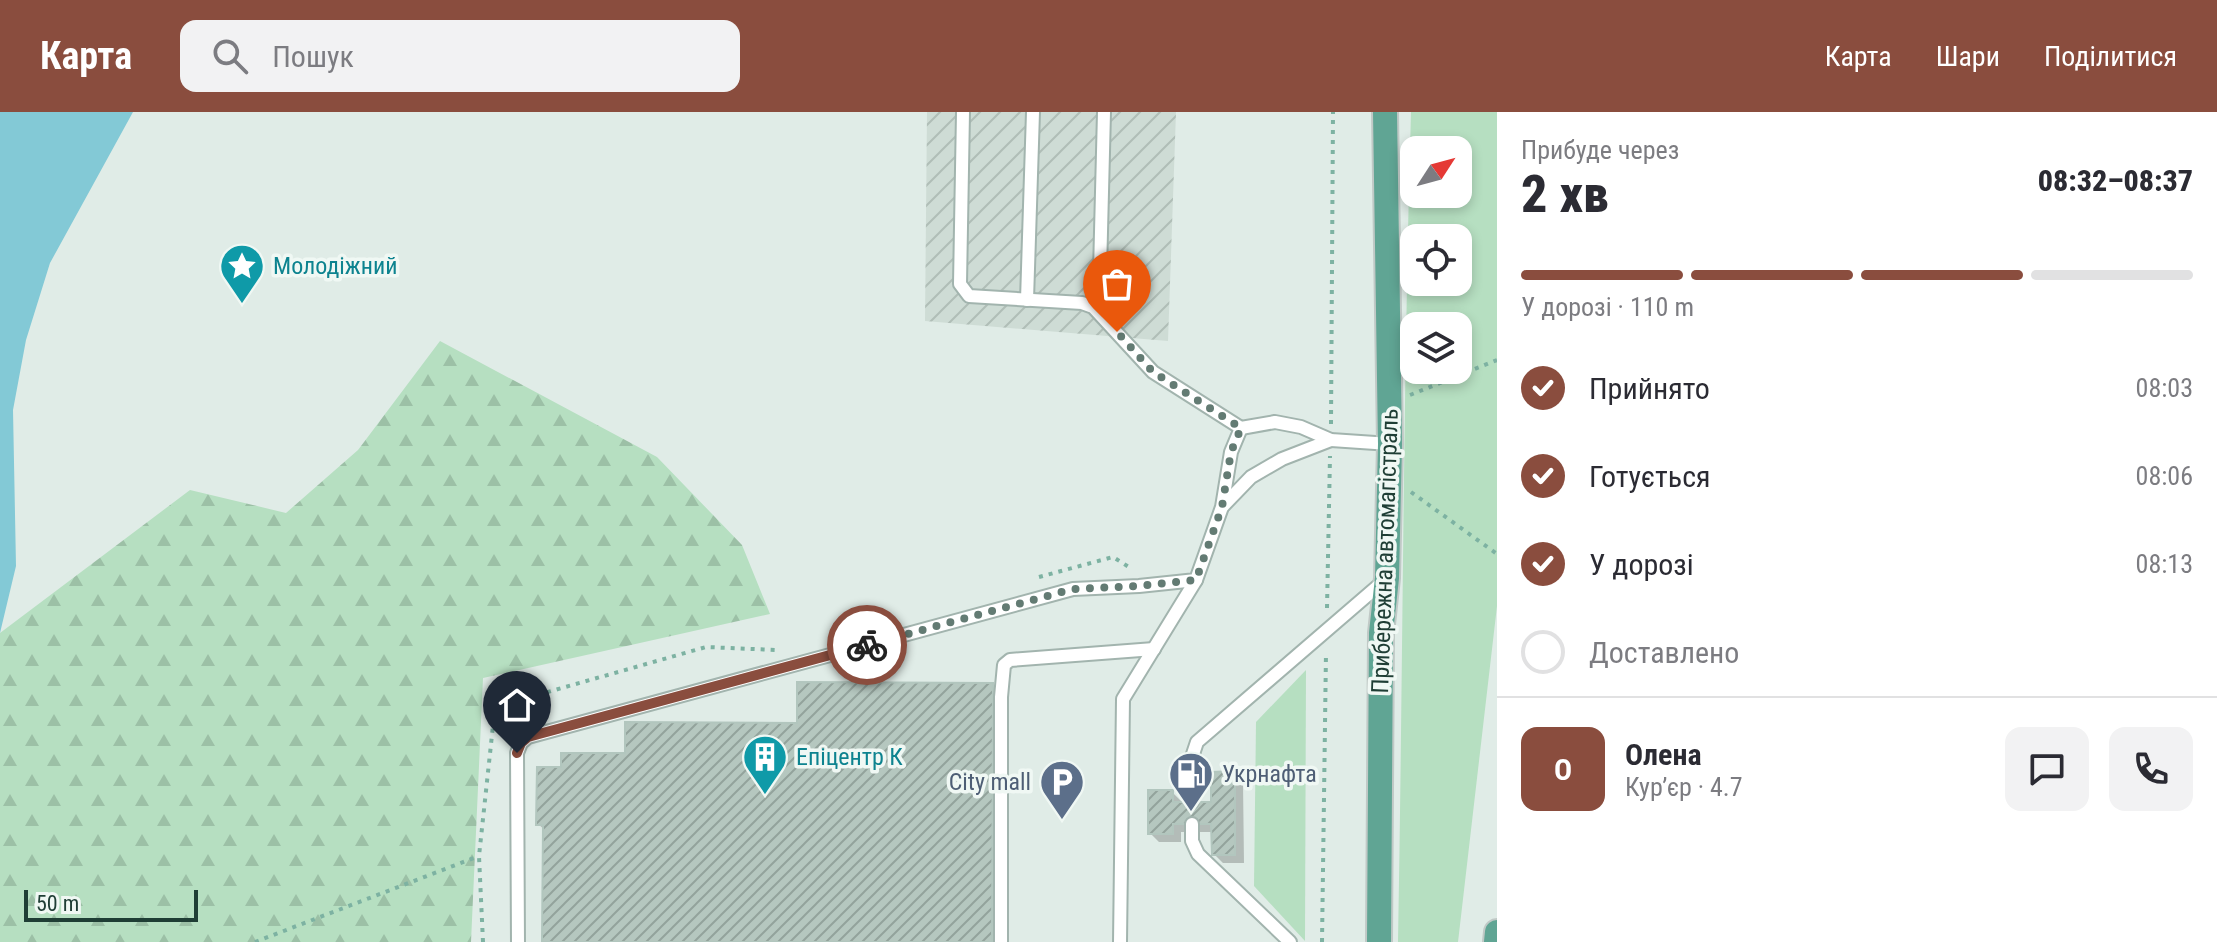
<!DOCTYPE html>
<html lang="uk">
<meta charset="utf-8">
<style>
:root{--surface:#fff;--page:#f2f2f3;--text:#2b2b33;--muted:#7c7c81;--line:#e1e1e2;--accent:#8a4d3e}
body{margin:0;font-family:"Roboto Condensed",sans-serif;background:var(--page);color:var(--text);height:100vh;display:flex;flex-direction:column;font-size:30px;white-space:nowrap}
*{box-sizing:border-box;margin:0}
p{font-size:26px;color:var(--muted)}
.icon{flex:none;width:44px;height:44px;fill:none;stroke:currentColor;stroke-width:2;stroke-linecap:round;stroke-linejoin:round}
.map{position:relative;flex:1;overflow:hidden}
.panel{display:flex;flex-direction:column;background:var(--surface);width:720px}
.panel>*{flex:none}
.needle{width:52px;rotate:54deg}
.buttons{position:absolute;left:1400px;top:24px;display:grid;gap:16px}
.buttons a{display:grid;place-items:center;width:72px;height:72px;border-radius:16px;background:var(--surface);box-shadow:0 4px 12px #0003;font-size:40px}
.scale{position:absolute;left:24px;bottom:20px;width:174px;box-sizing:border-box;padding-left:8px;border:4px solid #1f3e35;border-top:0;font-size:22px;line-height:28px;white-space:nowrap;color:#1f3e35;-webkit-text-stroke:6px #f0f8f4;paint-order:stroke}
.pin{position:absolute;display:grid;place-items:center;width:68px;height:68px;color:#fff;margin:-82px -34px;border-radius:50% 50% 50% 0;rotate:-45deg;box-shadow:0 0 8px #0007}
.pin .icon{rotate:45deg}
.courier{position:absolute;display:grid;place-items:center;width:80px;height:80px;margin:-40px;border:6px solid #8a4d3e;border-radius:50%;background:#fff;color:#222;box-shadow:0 2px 10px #0007}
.headline em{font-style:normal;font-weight:800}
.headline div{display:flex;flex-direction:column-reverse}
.headline{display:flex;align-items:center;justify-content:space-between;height:136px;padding:0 24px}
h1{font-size:52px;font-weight:800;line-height:60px}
.bar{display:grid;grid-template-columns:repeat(4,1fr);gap:12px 8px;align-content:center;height:96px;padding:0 24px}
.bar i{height:10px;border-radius:6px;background:var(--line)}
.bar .current{background:var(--accent)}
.bar p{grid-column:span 4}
.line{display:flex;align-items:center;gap:20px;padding:0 24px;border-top:2px solid var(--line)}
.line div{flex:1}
.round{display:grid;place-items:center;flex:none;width:84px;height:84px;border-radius:16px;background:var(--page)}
ol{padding:0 24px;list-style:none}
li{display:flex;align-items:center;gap:24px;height:88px}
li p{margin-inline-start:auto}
li .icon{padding:8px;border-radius:50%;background:var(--accent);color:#fff;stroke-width:4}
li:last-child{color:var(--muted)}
li i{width:44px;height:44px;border:4px solid var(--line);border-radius:50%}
header{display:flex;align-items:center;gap:48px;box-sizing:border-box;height:112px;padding:0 40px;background:var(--accent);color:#fff}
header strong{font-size:38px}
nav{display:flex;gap:44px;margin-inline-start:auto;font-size:28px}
.search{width:560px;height:72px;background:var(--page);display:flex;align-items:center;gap:20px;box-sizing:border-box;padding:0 28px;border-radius:16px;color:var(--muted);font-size:30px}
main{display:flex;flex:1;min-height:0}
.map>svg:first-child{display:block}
.industrial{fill:url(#industrial-furrows)}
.grass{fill:#b6dfc1;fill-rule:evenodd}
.forest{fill:url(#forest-firs)}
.water{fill:#83c9d6}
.shadow{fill:#0003}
.building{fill:url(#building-hatch);stroke:#b2c6be;stroke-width:2}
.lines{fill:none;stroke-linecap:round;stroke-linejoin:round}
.lane-casing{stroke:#a2b4ae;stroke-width:16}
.primary-casing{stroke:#c0c9c6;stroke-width:28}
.path{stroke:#7db2a2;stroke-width:4;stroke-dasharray:4 6;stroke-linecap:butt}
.lane{stroke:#fff;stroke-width:12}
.primary{stroke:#60a594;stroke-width:24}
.done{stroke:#637b73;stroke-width:8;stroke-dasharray:0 14.4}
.route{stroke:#8a4d3e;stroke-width:10}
.labels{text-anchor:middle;stroke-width:7;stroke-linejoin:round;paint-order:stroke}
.culture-label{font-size:24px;fill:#0d838f;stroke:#f0f8f4;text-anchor:start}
.street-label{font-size:24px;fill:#1f3e35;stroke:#f0f8f4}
.service-label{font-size:24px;fill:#4e5e75;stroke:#f0f8f4;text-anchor:start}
</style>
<header>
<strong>Карта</strong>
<div class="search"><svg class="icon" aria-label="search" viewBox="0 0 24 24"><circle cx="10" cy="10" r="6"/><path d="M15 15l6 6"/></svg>Пошук</div>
<nav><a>Карта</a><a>Шари</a><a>Поділитися</a></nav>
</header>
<main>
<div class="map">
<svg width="1497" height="830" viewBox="0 0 1497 830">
<defs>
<pattern id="industrial-furrows" width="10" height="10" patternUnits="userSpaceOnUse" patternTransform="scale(2)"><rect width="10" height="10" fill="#cedcd5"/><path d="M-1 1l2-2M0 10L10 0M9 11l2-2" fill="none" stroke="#b0beb7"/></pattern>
<pattern id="forest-firs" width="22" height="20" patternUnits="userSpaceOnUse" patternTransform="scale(2)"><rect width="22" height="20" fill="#b6dfc1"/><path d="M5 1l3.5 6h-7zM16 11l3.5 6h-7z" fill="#9cc0a6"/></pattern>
<pattern id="building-hatch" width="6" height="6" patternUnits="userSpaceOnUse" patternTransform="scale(2)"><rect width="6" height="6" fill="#b5c7bf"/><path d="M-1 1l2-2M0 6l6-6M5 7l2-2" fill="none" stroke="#93a39c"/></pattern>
</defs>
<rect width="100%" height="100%" fill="#e0ece7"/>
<path class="industrial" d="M927,0H1176L1168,229L925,209Z"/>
<g class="grass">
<path d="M1411,0H1497V494L1458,830H1398C1403,553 1403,277 1411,0ZM1414,38H1458V82H1414ZM1414,126H1458V170H1414ZM1414,214H1458V258H1414Z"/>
<path d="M1306,558L1305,829L1254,774L1256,610Z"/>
</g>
<path class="forest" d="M440,229L657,345L742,433L770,502L483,566L471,830H0V521L190,378L286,401L358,338Z"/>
<path class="water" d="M0,0H133L50,151L26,228L13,298L16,454L0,521Z"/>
<g class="shadow">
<path d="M992,573L1001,582L1000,830H544L545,718L538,712L563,657Z"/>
<path d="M1234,661L1243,670L1244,751H1223L1214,742V720H1181V730H1159L1150,721L1172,680L1181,689V692H1213Z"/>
</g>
<g class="building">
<path d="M797,570L993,571L992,830H542L543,713H536L537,655H561V641H625V610L797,611Z"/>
<path d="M1235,659V743H1212L1211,712H1173V722H1148V678H1173V690H1211V660Z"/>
</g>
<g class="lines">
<g class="lane-casing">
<g id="lane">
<path d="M963,0L960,172L969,184L1082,191L1093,195L1153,260L1241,316L1275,310L1301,315L1331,328L1390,332"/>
<path d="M1027,188L1033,0"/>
<path d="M1099,200L1104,0"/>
<path d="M1223,394L1251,365L1282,347L1331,328"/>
<path d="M1192,690L1193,642L1197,630L1385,468"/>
<path d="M1192,712V729L1198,742L1290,830"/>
<path d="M518,830L517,641L521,631L528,625L1073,477L1139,474L1196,468L1222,395L1231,340L1241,316"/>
<path d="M1001,830V585L1004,553L1010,548L1154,537"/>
<path d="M1120,830L1123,587L1196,468"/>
</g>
</g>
<g class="primary-casing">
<g id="primary">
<path d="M1379,830L1381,521L1387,466L1390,332L1385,0"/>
<path d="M1496,830L1497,820"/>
</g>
</g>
<g class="path">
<path d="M1410,283L1497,248"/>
<path d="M1331,312L1333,0"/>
<path d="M1411,380L1497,442"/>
<path d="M1039,465L1113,445L1132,457"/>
<path d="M1327,496L1330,344"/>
<path d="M255,830L479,744"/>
<path d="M483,830L479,744L495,595L706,535L776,538"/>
<path d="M1322,830L1326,540"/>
</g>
<use href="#lane" class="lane"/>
<use href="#primary" class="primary"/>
</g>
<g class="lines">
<path class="done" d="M867,533L1073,477L1139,474L1196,468L1222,395L1231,340L1241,316L1153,260L1117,220"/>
<path class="route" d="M517,641L521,631L528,625L867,533"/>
</g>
<defs>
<g id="sight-pin" transform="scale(2.3)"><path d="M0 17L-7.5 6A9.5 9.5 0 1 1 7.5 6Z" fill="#0f9aa8" stroke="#f0f8f4"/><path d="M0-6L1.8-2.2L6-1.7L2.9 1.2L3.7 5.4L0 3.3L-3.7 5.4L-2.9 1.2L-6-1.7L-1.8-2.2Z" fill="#fff"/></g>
<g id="building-pin" transform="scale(2.3)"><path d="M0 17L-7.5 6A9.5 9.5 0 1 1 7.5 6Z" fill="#0f9aa8" stroke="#f0f8f4"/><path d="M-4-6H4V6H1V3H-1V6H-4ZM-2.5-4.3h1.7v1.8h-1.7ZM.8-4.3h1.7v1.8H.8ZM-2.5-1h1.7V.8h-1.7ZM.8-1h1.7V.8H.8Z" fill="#fff"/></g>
<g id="fuel-pin" transform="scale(2.3)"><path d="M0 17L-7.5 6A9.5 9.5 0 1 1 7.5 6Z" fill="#5c6f8a" stroke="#f0f8f4"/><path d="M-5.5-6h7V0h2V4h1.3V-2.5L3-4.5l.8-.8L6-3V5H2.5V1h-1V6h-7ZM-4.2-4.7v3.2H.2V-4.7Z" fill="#fff"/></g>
<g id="parking-pin" transform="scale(2.3)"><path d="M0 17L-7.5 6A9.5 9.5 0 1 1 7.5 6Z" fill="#5c6f8a" stroke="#f0f8f4"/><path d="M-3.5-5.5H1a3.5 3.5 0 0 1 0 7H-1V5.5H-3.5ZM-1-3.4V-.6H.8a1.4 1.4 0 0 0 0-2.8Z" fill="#fff"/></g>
</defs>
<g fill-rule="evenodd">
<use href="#sight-pin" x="242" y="154"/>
<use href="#building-pin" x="765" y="645"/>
<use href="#fuel-pin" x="1191" y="662"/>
<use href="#parking-pin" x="1062" y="670"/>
</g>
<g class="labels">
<g class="culture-label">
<text x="273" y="162">Молодіжний</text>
<text x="796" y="653">Епіцентр К</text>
</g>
<g class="street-label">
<text transform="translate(1385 439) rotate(-88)" y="8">Прибережна автомагістраль</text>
</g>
<g class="service-label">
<text x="1222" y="670">Укрнафта</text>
<text x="1031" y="678" text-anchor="end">City mall</text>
</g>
</g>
</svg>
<div class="buttons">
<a><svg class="needle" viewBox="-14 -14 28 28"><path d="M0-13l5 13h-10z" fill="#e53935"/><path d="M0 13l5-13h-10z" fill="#7c7c81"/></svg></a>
<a><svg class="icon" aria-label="locate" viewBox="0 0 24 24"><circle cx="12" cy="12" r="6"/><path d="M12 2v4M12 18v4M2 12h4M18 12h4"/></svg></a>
<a><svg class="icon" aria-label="layers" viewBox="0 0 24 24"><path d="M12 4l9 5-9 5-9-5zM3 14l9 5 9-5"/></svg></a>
</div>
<div class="scale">50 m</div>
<div class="pin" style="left:1117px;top:220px;background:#ea580c"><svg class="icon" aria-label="bag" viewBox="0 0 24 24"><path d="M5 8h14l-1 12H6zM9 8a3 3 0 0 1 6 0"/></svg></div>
<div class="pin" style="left:517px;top:641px;background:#1f2937"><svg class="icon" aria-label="home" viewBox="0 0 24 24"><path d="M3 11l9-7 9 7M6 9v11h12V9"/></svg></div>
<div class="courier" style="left:867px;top:533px"><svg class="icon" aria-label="bike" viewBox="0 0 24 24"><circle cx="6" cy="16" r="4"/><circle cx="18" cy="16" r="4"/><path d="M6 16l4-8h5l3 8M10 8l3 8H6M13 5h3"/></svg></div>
</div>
<section class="panel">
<div class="headline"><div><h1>2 хв</h1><p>Прибуде через</p></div><em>08:32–08:37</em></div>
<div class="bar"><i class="current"></i><i class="current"></i><i class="current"></i><i></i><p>У дорозі · 110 m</p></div>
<ol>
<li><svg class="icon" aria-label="check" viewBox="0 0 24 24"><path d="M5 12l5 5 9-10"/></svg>Прийнято<p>08:03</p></li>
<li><svg class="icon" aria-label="check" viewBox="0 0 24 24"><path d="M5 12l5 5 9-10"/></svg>Готується<p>08:06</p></li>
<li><svg class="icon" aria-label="check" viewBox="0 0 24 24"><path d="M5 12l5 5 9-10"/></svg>У дорозі<p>08:13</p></li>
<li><i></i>Доставлено</li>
</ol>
<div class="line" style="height:144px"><b class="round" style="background:var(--accent);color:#fff">О</b><div><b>Олена</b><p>Кур’єр · 4.7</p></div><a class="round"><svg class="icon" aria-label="chat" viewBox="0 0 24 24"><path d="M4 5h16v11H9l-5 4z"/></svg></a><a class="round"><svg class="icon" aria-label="phone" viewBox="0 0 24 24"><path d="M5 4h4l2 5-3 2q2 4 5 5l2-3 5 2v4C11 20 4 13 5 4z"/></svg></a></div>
</section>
</main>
